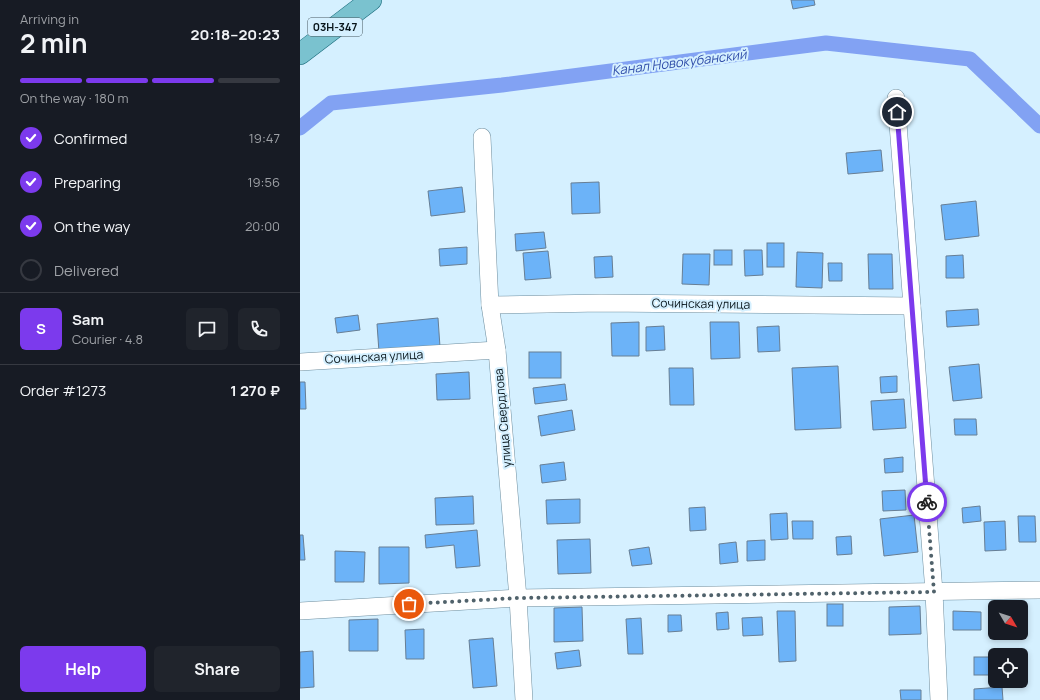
<!DOCTYPE html>
<meta charset="utf-8">
<style>
:root{--surface:#171b24;--page:#20242c;--text:#f1f3f6;--muted:#9ea1a6;--line:#363941;--accent:#7c3aed}
body{margin:0;font-family:Manrope,sans-serif;background:var(--page);color:var(--text);height:100vh;display:flex;flex-direction:column;font-size:15px;white-space:nowrap}
*{box-sizing:border-box;margin:0}
p{font-size:13px;color:var(--muted)}
.icon{flex:none;width:22px;height:22px;fill:none;stroke:currentColor;stroke-width:2;stroke-linecap:round;stroke-linejoin:round}
.map{position:relative;flex:1;overflow:hidden}
.details{display:flex;flex-direction:column;background:var(--surface);width:300px}
.details>*{flex:none}
.needle{width:26px;rotate:129deg}
.fabs{position:absolute;left:688px;top:600px;display:grid;gap:8px}
.fabs a{display:grid;place-items:center;width:40px;height:40px;border-radius:6px;background:var(--surface);box-shadow:0 2px 6px #0003;font-size:20px}
.pin{position:absolute;display:grid;place-items:center;width:34px;height:34px;color:#fff;margin:-17px;border:2px solid #fff;border-radius:50%;box-shadow:0 1px 4px #0007}
.courier{position:absolute;display:grid;place-items:center;width:40px;height:40px;margin:-20px;border:3px solid #7c3aed;border-radius:50%;background:#fff;color:#222;box-shadow:0 1px 5px #0007}
.headline em{font-style:normal;font-weight:700}
.headline div{display:flex;flex-direction:column-reverse}
.headline{display:flex;align-items:center;justify-content:space-between;height:68px;padding:0 20px}
h1{font-size:26px;font-weight:700;line-height:30px}
.bar{display:grid;grid-template-columns:repeat(4,1fr);gap:6px 4px;align-content:center;height:48px;padding:0 20px}
.bar i{height:5px;border-radius:3px;background:var(--line)}
.bar .current{background:var(--accent)}
.bar p{grid-column:span 4}
.line{display:flex;align-items:center;gap:10px;padding:0 20px;border-top:1px solid var(--line)}
.line div{flex:1}
.round{display:grid;place-items:center;flex:none;width:42px;height:42px;border-radius:6px;background:var(--page)}
ol{padding:0 20px;list-style:none}
li{display:flex;align-items:center;gap:12px;height:44px}
li p{margin-inline-start:auto}
li .icon{padding:4px;border-radius:50%;background:var(--accent);color:#fff;stroke-width:4}
li:last-child{color:var(--muted)}
li i{width:22px;height:22px;border:2px solid var(--line);border-radius:50%}
.primary-button{display:flex;gap:8px;margin-top:auto;padding:8px 20px}
.primary-button a{flex:1;height:46px;border-radius:6px;background:var(--accent);color:#fff;font-size:16px;font-weight:700;line-height:46px;text-align:center}
.primary-button a+a{background:var(--page);color:var(--text)}
main{display:flex;flex:1;min-height:0}
.map>svg:first-child{display:block}
.lines{fill:none;stroke-linecap:round;stroke-linejoin:round}
.canal{stroke:#82a2f3;stroke-width:15}
.building{fill:#6cb3f8;stroke:#677e94}
.minor-casing{stroke:#6e8e9f;stroke-width:18}
.major-casing{stroke:#186b7b;stroke-width:22}
.minor{stroke:#fff;stroke-width:17}
.major{stroke:#7ac2cf;stroke-width:21}
.done{stroke:#50626b;stroke-width:4;stroke-dasharray:0 7.2}
.route{stroke:#7c3aed;stroke-width:5}
.labels{text-anchor:middle;stroke-width:4;stroke-linejoin:round;paint-order:stroke}
.shield{fill:#d5f0ff;stroke:#46575f;stroke-width:1}
.shield-label{font-size:11px;font-weight:bold;fill:#08151b}
.street-label{font-size:12px;fill:#08151b;stroke:#d5f0ff}
.water-label{font-size:13px;font-style:italic;fill:#2f4ca9;stroke:#d5f0ff}
</style>
<main>
<section class="details">
<div class="headline"><div><h1>2 min</h1><p>Arriving in</p></div><em>20:18–20:23</em></div>
<div class="bar"><i class="current"></i><i class="current"></i><i class="current"></i><i></i><p>On the way · 180 m</p></div>
<ol>
<li><svg class="icon" aria-label="check" viewBox="0 0 24 24"><path d="M5 12l5 5 9-10"/></svg>Confirmed<p>19:47</p></li>
<li><svg class="icon" aria-label="check" viewBox="0 0 24 24"><path d="M5 12l5 5 9-10"/></svg>Preparing<p>19:56</p></li>
<li><svg class="icon" aria-label="check" viewBox="0 0 24 24"><path d="M5 12l5 5 9-10"/></svg>On the way<p>20:00</p></li>
<li><i></i>Delivered</li>
</ol>
<div class="line" style="height:72px"><b class="round" style="background:var(--accent);color:#fff">S</b><div><b>Sam</b><p>Courier · 4.8</p></div><a class="round"><svg class="icon" aria-label="chat" viewBox="0 0 24 24"><path d="M4 5h16v11H9l-5 4z"/></svg></a><a class="round"><svg class="icon" aria-label="phone" viewBox="0 0 24 24"><path d="M5 4h4l2 5-3 2q2 4 5 5l2-3 5 2v4C11 20 4 13 5 4z"/></svg></a></div>
<div class="line" style="height:52px"><div>Order #1273</div><b>1 270 ₽</b></div>
<div class="primary-button"><a>Help</a><a>Share</a></div>
</section>
<div class="map">
<svg width="740" height="700" viewBox="0 0 740 700">
<rect width="100%" height="100%" fill="#d5f0ff"/>
<g class="lines">
<path class="canal" d="M0,128L31,103L202,85L526,43L670,59L740,126"/>
</g>
<g class="building">
<path d="M491,0H514L515,5L493,9Z"/>
<path d="M581,150L583,171L548,174L546,153Z"/>
<path d="M299,182L300,213L272,214L271,183Z"/>
<path d="M162,187L165,212L131,216L128,191Z"/>
<path d="M676,201L679,236L645,240L641,205Z"/>
<path d="M244,232L246,248L216,251L215,234Z"/>
<rect x="467" y="243" width="17" height="24"/>
<path d="M167,247V264L140,266L139,249Z"/>
<rect x="414" y="250" width="18" height="15"/>
<path d="M444,250H462L463,275L445,276Z"/>
<path d="M248,251L251,278L225,280L223,253Z"/>
<path d="M497,252L523,253L522,288L496,287Z"/>
<path d="M383,254H410L409,285L382,284Z"/>
<path d="M568,254H592L593,289H569Z"/>
<path d="M663,255L664,278H646V256Z"/>
<path d="M312,256L313,277L295,278L294,257Z"/>
<path d="M528,263H542V281H529Z"/>
<path d="M678,309L679,325L647,327L646,311Z"/>
<path d="M58,315L60,330L37,333L35,318Z"/>
<path d="M138,318L140,347L79,352L77,324Z"/>
<path d="M339,322V356H312L311,323Z"/>
<path d="M410,322H439L440,358L411,359Z"/>
<path d="M364,326L365,350L346,351V327Z"/>
<path d="M479,326L480,351L458,352L457,327Z"/>
<rect x="229" y="352" width="32" height="26"/>
<path d="M679,364L682,398L653,401L649,367Z"/>
<path d="M538,366L541,428L495,430L492,368Z"/>
<path d="M369,368H393L394,405H370Z"/>
<path d="M169,372L170,399L137,400L136,374Z"/>
<path d="M597,376V392L581,393L580,377Z"/>
<path d="M0,382H5L6,409H0Z"/>
<path d="M265,384L267,400L235,404L233,388Z"/>
<path d="M604,399L606,428L573,430L571,401Z"/>
<path d="M272,410L275,430L241,436L238,416Z"/>
<path d="M654,419H676L677,435H655Z"/>
<path d="M603,457V472L585,473L584,459Z"/>
<path d="M264,462L266,480L242,483L240,465Z"/>
<path d="M605,490L606,510L583,511L582,491Z"/>
<path d="M173,496L174,524L136,525L135,498Z"/>
<path d="M280,499V523L247,524L246,500Z"/>
<path d="M680,506L681,521L663,523L662,508Z"/>
<path d="M405,507L406,530L390,531L389,508Z"/>
<path d="M487,513L488,539L471,540L470,514Z"/>
<path d="M614,515L618,552L584,556L580,519Z"/>
<path d="M718,516H735L736,542H719Z"/>
<path d="M492,521H513V539H493Z"/>
<path d="M705,521L706,550L685,551L684,522Z"/>
<path d="M177,530L180,566L156,568L154,545L126,548L125,535Z"/>
<path d="M0,535H3L5,560H0Z"/>
<path d="M551,536L552,554L537,555L536,537Z"/>
<path d="M290,539L291,573L258,574L257,540Z"/>
<path d="M465,540V560L447,561V541Z"/>
<path d="M436,542L438,562L420,564L419,544Z"/>
<path d="M79,547H109V583L79,584Z"/>
<path d="M349,547L352,564L332,566L329,550Z"/>
<path d="M35,551L65,552L64,582H35Z"/>
<rect x="527" y="604" width="16" height="22"/>
<path d="M620,606L621,634L589,635V607Z"/>
<path d="M282,607L283,641L254,642V608Z"/>
<path d="M477,611H495L496,661L479,662Z"/>
<path d="M653,611L681,612V630H653Z"/>
<path d="M428,612L429,629L417,630L416,613Z"/>
<path d="M368,615H381L382,631L368,632Z"/>
<path d="M462,617L463,635L443,636L442,618Z"/>
<path d="M341,618L343,654H328L326,619Z"/>
<path d="M78,619V651H49V620Z"/>
<path d="M124,629V659H106L105,630Z"/>
<path d="M193,638L197,686L173,688L169,640Z"/>
<path d="M279,650L281,666L257,669L255,653Z"/>
<path d="M13,651L14,687L0,688V652Z"/>
<rect x="674" y="657" width="21" height="18"/>
<path d="M702,687L703,700H674V689Z"/>
<path d="M600,690H621V700H601Z"/>
</g>
<g class="lines">
<g class="minor-casing">
<g id="minor">
<path d="M596,98L634,592L639,700"/>
<path d="M182,137L190,305L197,350L218,598L224,700"/>
<path d="M190,305L301,303L612,306"/>
<path d="M0,362L197,350"/>
<path d="M0,611L218,598L740,590"/>
</g>
</g>
<g class="major-casing">
<path id="major" d="M0,54L71,0"/>
</g>
<use href="#minor" class="minor"/>
<use href="#major" class="major"/>
</g>
<g class="lines">
<path class="done" d="M109,604L218,598L634,592L627,502"/>
<path class="route" d="M597,112L627,502"/>
</g>
<g class="labels">
<rect class="shield" x="8" y="18" width="54" height="18" rx="3"/>
<g class="shield-label">
<text x="35" y="31">03Н-347</text>
</g>
<g class="street-label">
<text transform="translate(401 304) rotate(1)" y="4">Сочинская улица</text>
<text transform="translate(74 357) rotate(-3)" y="4">Сочинская улица</text>
<text transform="translate(203 418) rotate(-95)" y="4">улица Свердлова</text>
</g>
<g class="water-label">
<text transform="translate(379 62) rotate(-7)" y="5">Канал Новокубанский</text>
</g>
</g>
</svg>
<div class="fabs">
<a><svg class="needle" viewBox="-14 -14 28 28"><path d="M0-13l5 13h-10z" fill="#e53935"/><path d="M0 13l5-13h-10z" fill="#9ea1a6"/></svg></a>
<a><svg class="icon" aria-label="locate" viewBox="0 0 24 24"><circle cx="12" cy="12" r="6"/><path d="M12 2v4M12 18v4M2 12h4M18 12h4"/></svg></a>
</div>
<div class="pin" style="left:109px;top:604px;background:#ea580c"><svg class="icon" aria-label="bag" viewBox="0 0 24 24"><path d="M5 8h14l-1 12H6zM9 8a3 3 0 0 1 6 0"/></svg></div>
<div class="pin" style="left:597px;top:112px;background:#1f2937"><svg class="icon" aria-label="home" viewBox="0 0 24 24"><path d="M3 11l9-7 9 7M6 9v11h12V9"/></svg></div>
<div class="courier" style="left:627px;top:502px"><svg class="icon" aria-label="bike" viewBox="0 0 24 24"><circle cx="6" cy="16" r="4"/><circle cx="18" cy="16" r="4"/><path d="M6 16l4-8h5l3 8M10 8l3 8H6M13 5h3"/></svg></div>
</div>
</main>
